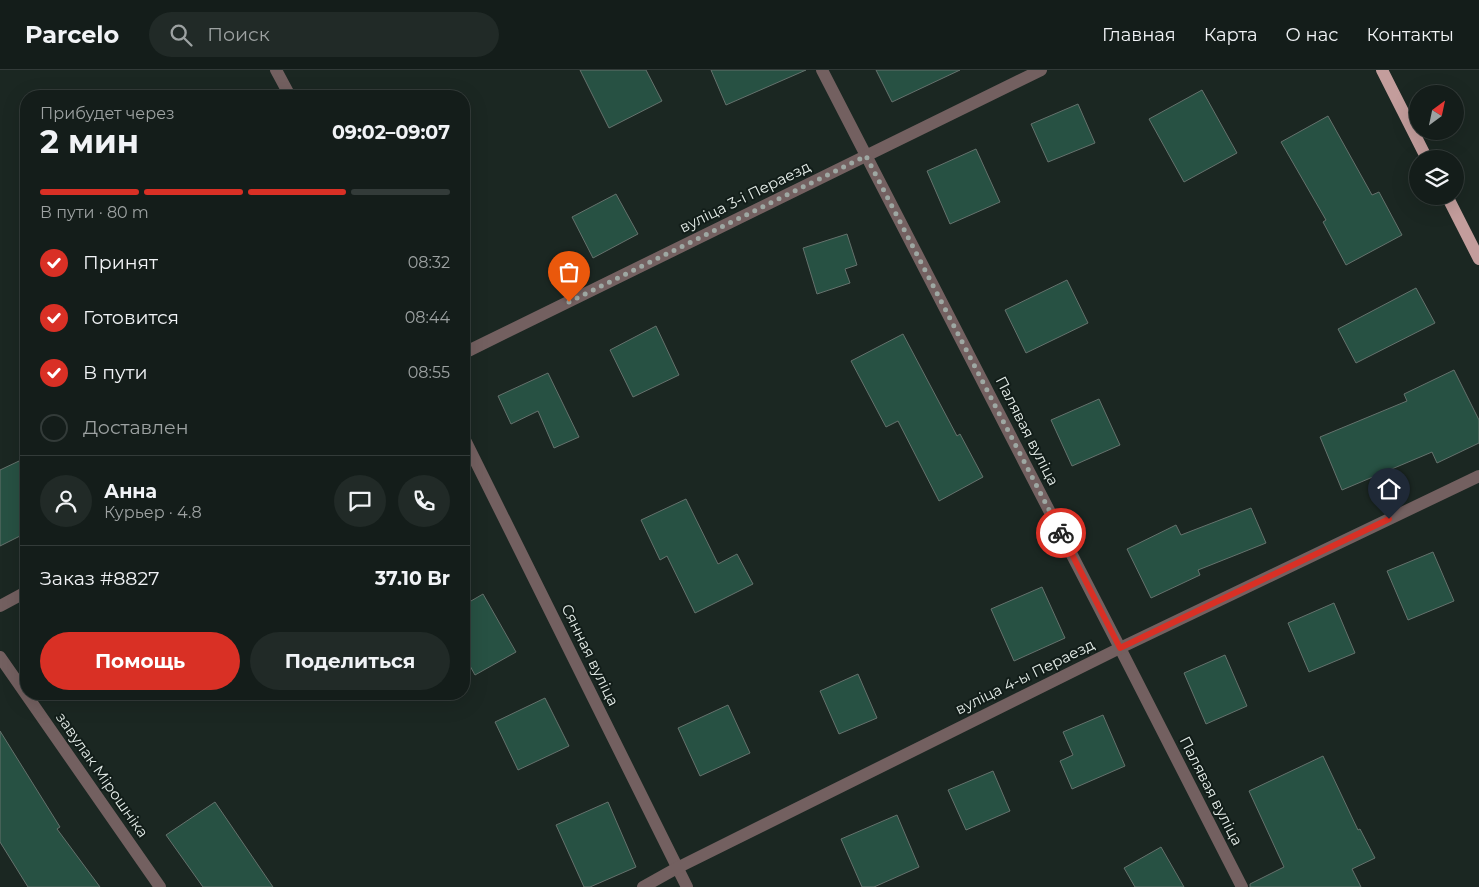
<!DOCTYPE html>
<html lang="ru">
<meta charset="utf-8">
<style>
:root{--surface:#141d1a;--page:#212a27;--text:#f1f3f6;--muted:#9da2a2;--line:#333b39;--accent:#d93025}
body{margin:0;font-family:Montserrat,sans-serif;background:var(--page);color:var(--text);height:100vh;display:flex;flex-direction:column;font-size:19px;white-space:nowrap}
*{box-sizing:border-box;margin:0}
p{font-size:16px;color:var(--muted)}
.icon{flex:none;width:28px;height:28px;fill:none;stroke:currentColor;stroke-width:2;stroke-linecap:round;stroke-linejoin:round}
.map{position:relative;flex:1;overflow:hidden}
.panel{position:absolute;left:20px;top:20px;width:450px;height:610px;display:flex;flex-direction:column;background:var(--surface);border-radius:20px;box-shadow:0 5px 20px #0002,0 0 0 1px var(--line)}
.panel>*{flex:none}
.needle{width:32px;rotate:33deg}
.buttons{position:absolute;left:1409px;top:15px;display:grid;gap:10px}
.buttons a{display:grid;place-items:center;width:55px;height:55px;border-radius:50%;background:var(--surface);box-shadow:0 5px 20px #0002,0 0 0 1px var(--line);font-size:25px}
.pin{position:absolute;display:grid;place-items:center;width:42px;height:42px;color:#fff;margin:-51px -21px;border-radius:50% 50% 50% 0;rotate:-45deg;box-shadow:0 0 5px #0007}
.pin .icon{rotate:45deg}
.courier{position:absolute;display:grid;place-items:center;width:50px;height:50px;margin:-25px;border:4px solid #d93025;border-radius:50%;background:#fff;color:#222;box-shadow:0 1px 6px #0007}
.summary em{font-style:normal;font-weight:700}
.summary div{display:flex;flex-direction:column-reverse}
.summary{display:flex;align-items:center;justify-content:space-between;height:85px;padding:0 20px}
h1{font-size:32px;font-weight:700;line-height:38px}
.bar{display:grid;grid-template-columns:repeat(4,1fr);gap:8px 5px;align-content:center;height:60px;padding:0 20px}
.bar i{height:6px;border-radius:4px;background:var(--line)}
.bar .on{background:var(--accent)}
.bar p{grid-column:span 4}
.line{display:flex;align-items:center;gap:12px;padding:0 20px;border-top:1px solid var(--line)}
.line div{flex:1}
.round{display:grid;place-items:center;flex:none;width:52px;height:52px;border-radius:26px;background:var(--page)}
ol{padding:0 20px;list-style:none}
li{display:flex;align-items:center;gap:15px;height:55px}
li p{margin-inline-start:auto}
li .icon{padding:5px;border-radius:50%;background:var(--accent);color:#fff;stroke-width:4}
li:last-child{color:var(--muted)}
li i{width:28px;height:28px;border:2px solid var(--line);border-radius:50%}
.action{display:flex;gap:10px;margin-top:auto;padding:10px 20px}
.action a{flex:1;height:58px;border-radius:30px;background:var(--accent);color:#fff;font-size:20px;font-weight:700;line-height:58px;text-align:center}
.action a+a{background:var(--page);color:var(--text)}
header{display:flex;align-items:center;gap:30px;box-sizing:border-box;height:70px;padding:0 25px;background:var(--surface);border-bottom:1px solid var(--line)}
header strong{font-size:24px}
nav{display:flex;gap:28px;margin-inline-start:auto;font-size:18px}
.search{width:350px;height:45px;background:var(--page);display:flex;align-items:center;gap:12px;box-sizing:border-box;padding:0 18px;border-radius:28px;color:var(--muted);font-size:19px}
.map>svg:first-child{display:block}
.building{fill:#275143;stroke:#65726d}
.lines{fill:none;stroke-linecap:round;stroke-linejoin:round}
.minor{stroke:#736060;stroke-width:12}
.major{stroke:#c39d9c;stroke-width:12}
.done{stroke:#9ea8a3;stroke-width:5;stroke-dasharray:0 9}
.route{stroke:#d93025;stroke-width:6}
.labels{text-anchor:middle;stroke-width:4;stroke-linejoin:round;paint-order:stroke}
.street-label{font-size:15px;fill:#e5ede9;stroke:#121d19}
</style>
<header>
<strong>Parcelo</strong>
<div class="search"><svg class="icon" aria-label="search" viewBox="0 0 24 24"><circle cx="10" cy="10" r="6"/><path d="M15 15l6 6"/></svg>Поиск</div>
<nav><a>Главная</a><a>Карта</a><a>О нас</a><a>Контакты</a></nav>
</header>
<div class="map">
<svg width="1479" height="817" viewBox="0 0 1479 817">
<rect width="100%" height="100%" fill="#1b2722"/>
<g class="building">
<path d="M580,0H646L662,31L609,58Z"/>
<path d="M711,0H806L726,35Z"/>
<path d="M876,0H960L892,32Z"/>
<path d="M1202,20L1237,83L1184,112L1149,49Z"/>
<path d="M1078,34L1095,73L1048,92L1031,54Z"/>
<path d="M1328,46L1372,125L1379,122L1402,165L1346,195L1323,152L1326,150L1281,72Z"/>
<path d="M976,79L1000,132L950,154L927,101Z"/>
<path d="M616,124L638,164L593,188L572,147Z"/>
<path d="M847,164L857,195L845,199L850,213L817,224L803,178Z"/>
<path d="M1067,210L1088,253L1026,283L1005,240Z"/>
<path d="M1416,218L1435,253L1356,293L1338,259Z"/>
<path d="M656,256L679,305L633,327L610,280Z"/>
<path d="M903,264L957,366L960,364L983,407L939,431L898,351L886,357L851,291Z"/>
<path d="M1454,300L1479,350V373L1437,393L1432,382L1342,420L1320,367L1407,331L1404,324Z"/>
<path d="M548,303L579,367L554,378L538,341L511,354L498,326Z"/>
<path d="M1099,329L1120,375L1072,396L1051,350Z"/>
<path d="M19,391L26,406V463L0,476V400Z"/>
<path d="M686,429L718,494L737,484L753,514L695,543L667,486L660,490L641,450Z"/>
<path d="M1251,438L1266,473L1198,500L1200,505L1151,528L1127,479L1176,455L1181,465Z"/>
<path d="M1433,482L1454,531L1408,550L1387,501Z"/>
<path d="M1042,517L1065,568L1014,591L991,539Z"/>
<path d="M483,524L516,582L475,605L464,585V535Z"/>
<path d="M1334,533L1355,583L1309,602L1288,553Z"/>
<path d="M1225,585L1247,636L1206,654L1184,603Z"/>
<path d="M858,604L877,648L839,664L820,621Z"/>
<path d="M545,628L569,676L518,700L495,652Z"/>
<path d="M728,635L750,683L700,706L678,658Z"/>
<path d="M1103,645L1125,696L1072,719L1060,691L1073,685L1063,662Z"/>
<path d="M0,661L60,757L57,759L100,817H28L0,772Z"/>
<path d="M1323,686L1358,760L1360,759L1375,788L1352,799L1361,817H1250V814L1284,797L1249,721Z"/>
<path d="M993,701L1010,741L966,760L948,720Z"/>
<path d="M215,732L273,817H203L166,765Z"/>
<path d="M608,732L636,797L590,817H584L556,755Z"/>
<path d="M897,745L919,797L874,817H862L841,769Z"/>
<path d="M1161,777L1184,817H1135L1124,798Z"/>
</g>
<g class="lines">
<g class="minor">
<path d="M276,0L290,26"/>
<path d="M822,0L1120,578L1242,817"/>
<path d="M464,283L1041,0"/>
<path d="M464,368L687,817"/>
<path d="M0,536L26,522"/>
<path d="M0,587L160,817"/>
<path d="M643,817L677,798L1120,578L1479,406"/>
</g>
<g class="major">
<path d="M1382,0L1427,89"/>
<path d="M1447,126L1479,189"/>
</g>
</g>
<g class="lines">
<path class="done" d="M569,232L866,86L1061,463"/>
<path class="route" d="M1061,463L1120,578L1389,449"/>
</g>
<g class="labels">
<g class="street-label">
<text transform="translate(745 127) rotate(-26)" y="5">вуліца 3-і Пераезд</text>
<text transform="translate(1027 361) rotate(63)" y="5">Палявая вуліца</text>
<text transform="translate(590 585) rotate(64)" y="5">Сянная вуліца</text>
<text transform="translate(1025 607) rotate(-26)" y="5">вуліца 4-ы Пераезд</text>
<text transform="translate(102 705) rotate(55)" y="5">завулак Мірошніка</text>
<text transform="translate(1211 721) rotate(63)" y="5">Палявая вуліца</text>
</g>
</g>
</svg>
<div class="buttons">
<a><svg class="needle" viewBox="-14 -14 28 28"><path d="M0-13l5 13h-10z" fill="#e53935"/><path d="M0 13l5-13h-10z" fill="#9da2a2"/></svg></a>
<a><svg class="icon" aria-label="layers" viewBox="0 0 24 24"><path d="M12 4l9 5-9 5-9-5zM3 14l9 5 9-5"/></svg></a>
</div>
<div class="pin" style="left:569px;top:232px;background:#ea580c"><svg class="icon" aria-label="bag" viewBox="0 0 24 24"><path d="M5 8h14l-1 12H6zM9 8a3 3 0 0 1 6 0"/></svg></div>
<div class="pin" style="left:1389px;top:449px;background:#1f2937"><svg class="icon" aria-label="home" viewBox="0 0 24 24"><path d="M3 11l9-7 9 7M6 9v11h12V9"/></svg></div>
<div class="courier" style="left:1061px;top:463px"><svg class="icon" aria-label="bike" viewBox="0 0 24 24"><circle cx="6" cy="16" r="4"/><circle cx="18" cy="16" r="4"/><path d="M6 16l4-8h5l3 8M10 8l3 8H6M13 5h3"/></svg></div>
<section class="panel">
<div class="summary"><div><h1>2 мин</h1><p>Прибудет через</p></div><em>09:02–09:07</em></div>
<div class="bar"><i class="on"></i><i class="on"></i><i class="on"></i><i></i><p>В пути · 80 m</p></div>
<ol>
<li><svg class="icon" aria-label="check" viewBox="0 0 24 24"><path d="M5 12l5 5 9-10"/></svg>Принят<p>08:32</p></li>
<li><svg class="icon" aria-label="check" viewBox="0 0 24 24"><path d="M5 12l5 5 9-10"/></svg>Готовится<p>08:44</p></li>
<li><svg class="icon" aria-label="check" viewBox="0 0 24 24"><path d="M5 12l5 5 9-10"/></svg>В пути<p>08:55</p></li>
<li><i></i>Доставлен</li>
</ol>
<div class="line" style="height:90px"><a class="round"><svg class="icon" aria-label="person" viewBox="0 0 24 24"><circle cx="12" cy="8" r="4"/><path d="M4 21q1-7 8-7t8 7"/></svg></a><div><b>Анна</b><p>Курьер · 4.8</p></div><a class="round"><svg class="icon" aria-label="chat" viewBox="0 0 24 24"><path d="M4 5h16v11H9l-5 4z"/></svg></a><a class="round"><svg class="icon" aria-label="phone" viewBox="0 0 24 24"><path d="M5 4h4l2 5-3 2q2 4 5 5l2-3 5 2v4C11 20 4 13 5 4z"/></svg></a></div>
<div class="line" style="height:65px"><div>Заказ #8827</div><b>37.10 Br</b></div>
<div class="action"><a>Помощь</a><a>Поделиться</a></div>
</section>
</div>
